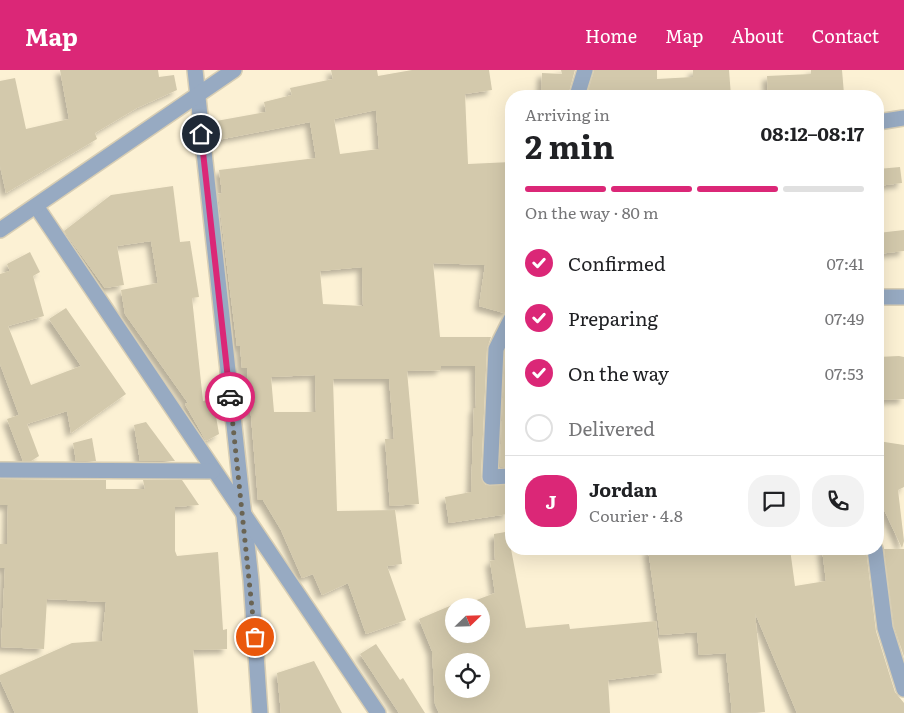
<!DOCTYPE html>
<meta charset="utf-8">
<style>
:root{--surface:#fff;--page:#f2f2f2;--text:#202124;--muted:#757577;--line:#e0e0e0;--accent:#db2777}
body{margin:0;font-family:Literata,serif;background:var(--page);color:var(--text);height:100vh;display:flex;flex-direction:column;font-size:19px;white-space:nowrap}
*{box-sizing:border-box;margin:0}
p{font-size:16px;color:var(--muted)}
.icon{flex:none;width:28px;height:28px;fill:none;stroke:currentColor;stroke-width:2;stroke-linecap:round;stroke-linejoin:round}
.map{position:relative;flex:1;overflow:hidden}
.sheet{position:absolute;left:505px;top:20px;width:379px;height:465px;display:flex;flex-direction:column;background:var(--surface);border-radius:20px;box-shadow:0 5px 20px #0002}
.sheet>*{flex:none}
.needle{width:32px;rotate:67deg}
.controls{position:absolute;left:445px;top:528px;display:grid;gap:10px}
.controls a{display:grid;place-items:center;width:45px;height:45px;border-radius:50%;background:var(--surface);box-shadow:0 5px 20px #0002;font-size:25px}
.pin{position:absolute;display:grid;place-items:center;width:42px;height:42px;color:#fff;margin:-21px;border:2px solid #fff;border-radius:50%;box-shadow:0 1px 5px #0007}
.courier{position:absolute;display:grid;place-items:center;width:50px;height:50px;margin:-25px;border:4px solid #db2777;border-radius:50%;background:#fff;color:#222;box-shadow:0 1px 6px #0007}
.summary em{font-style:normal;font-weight:700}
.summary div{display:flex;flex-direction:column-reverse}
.summary{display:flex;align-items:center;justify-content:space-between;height:85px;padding:0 20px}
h1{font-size:32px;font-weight:700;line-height:38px}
.bar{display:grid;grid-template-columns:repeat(4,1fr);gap:8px 5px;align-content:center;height:60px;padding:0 20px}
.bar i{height:6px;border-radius:4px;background:var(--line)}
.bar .current{background:var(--accent)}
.bar p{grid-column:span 4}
.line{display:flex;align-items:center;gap:12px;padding:0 20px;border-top:1px solid var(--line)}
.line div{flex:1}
.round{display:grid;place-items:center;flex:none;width:52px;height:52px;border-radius:20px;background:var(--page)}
ol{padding:0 20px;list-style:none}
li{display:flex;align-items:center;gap:15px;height:55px}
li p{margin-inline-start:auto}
li .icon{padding:5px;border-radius:50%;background:var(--accent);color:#fff;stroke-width:4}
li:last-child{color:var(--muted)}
li i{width:28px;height:28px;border:2px solid var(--line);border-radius:50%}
header{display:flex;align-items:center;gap:30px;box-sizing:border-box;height:70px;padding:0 25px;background:var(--accent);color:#fff}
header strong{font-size:24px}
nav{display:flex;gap:28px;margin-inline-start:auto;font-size:18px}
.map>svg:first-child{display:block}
.building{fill:#d3c9ac;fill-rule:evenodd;filter:url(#shadow)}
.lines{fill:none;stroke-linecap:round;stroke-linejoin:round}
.minor-casing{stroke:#d8ceb4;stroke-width:18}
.minor{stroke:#97aac2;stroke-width:15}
.done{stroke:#6a6453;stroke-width:5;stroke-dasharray:0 9}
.route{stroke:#db2777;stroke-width:6}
</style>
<header>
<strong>Map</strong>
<nav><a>Home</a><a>Map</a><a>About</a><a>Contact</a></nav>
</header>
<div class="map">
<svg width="904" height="643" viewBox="0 0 904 643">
<defs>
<filter id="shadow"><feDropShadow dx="-4.5" dy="4.5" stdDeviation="2.5" flood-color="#0004"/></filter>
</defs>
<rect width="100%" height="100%" fill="#fcf1d4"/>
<g class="building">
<path d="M60,0H158L159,7L174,5L177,20L137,38L95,63L97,69L6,123L0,96V11L15,8L26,59L69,49Z"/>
<path d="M331,0H377L378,6L412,0H489L492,20L465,24L468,94L511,92L510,240L504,243L479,236L485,195L433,193L440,267H491L487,279L481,407L486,415H511V423H507L508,444L449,453L445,427L471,422L474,338H476L475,296H441V300L407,301L419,434L390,436L385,369H394L389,309H333L337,441L395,440L402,494L387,496L406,550L366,564L348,513L322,525L313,504L302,508L281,460L263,430H258L247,298H242L240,276H237L218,124L222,123L219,100L316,88L310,52L218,70L216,51L266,42L264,32L292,25L290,18L333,9ZM376,40L379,79L340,84L334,49ZM362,197L363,236L323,234L320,201ZM315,305L316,342H274L271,307Z"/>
<path d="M561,0H575L568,26H560L561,23L541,22L542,3L562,4Z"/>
<path d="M594,0H657V9L693,7V0H729L731,26H587Z"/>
<path d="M811,0H842L844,24L824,26H768L767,6L811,4Z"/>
<path d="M900,97L902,113L878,116V99Z"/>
<path d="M173,116L180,172L190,171L199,227L192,228L203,331L213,329L219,364L206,371L185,334L188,333L125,244L121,220L158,213L151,171L117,176L124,215L105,218L64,161L111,125Z"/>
<path d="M904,160V181L878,184V163Z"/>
<path d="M30,182L40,202L33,206L44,246L8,256L31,315L81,296L49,249L66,238L126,324L71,363L67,341L27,354L39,386L31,391H23L7,349L19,345L0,294V204L10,201L7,194Z"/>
<path d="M509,275H511V397H500L505,281Z"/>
<path d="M899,286L904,287V329L878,330V287Z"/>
<path d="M146,352L175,391H140L134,355Z"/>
<path d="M92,368L96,391H76L73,373Z"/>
<path d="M878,371L904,375V417L898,420L904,471L902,478L878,427Z"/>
<path d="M0,409L106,410V419H145L143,410H182L199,435L175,437V481L177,486L218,482L223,560L227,559V579L193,580L198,643H15L0,610V605L72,573L102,571L106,532L47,529L44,579L1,577L5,498H0V474H7L8,435H0Z"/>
<path d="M511,461V479L526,558L569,554L570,559L656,551L662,603L608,610L610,643H439L435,634L432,581L419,549L464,530L466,534L495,523L490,491L495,490L494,464ZM454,536H481V564H454ZM454,591H481V619H454Z"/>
<path d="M648,479H790L795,516L826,511L822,479H866L876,561L895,622L904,633V643H797L755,543L765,642L732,643L726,583L699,585L697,562L660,565Z"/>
<path d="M884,479H904V587L894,556Z"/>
<path d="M376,574L400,610L403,608L425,643H399L360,584Z"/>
<path d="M314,591L342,643H281L277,603Z"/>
</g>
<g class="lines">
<g class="minor-casing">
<g id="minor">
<path d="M195,0L251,510L260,643"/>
<path d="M577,26L585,0"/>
<path d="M878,52L904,48"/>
<path d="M36,136L378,643"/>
<path d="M0,160L234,0"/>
<path d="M878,227H904"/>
<path d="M511,249L496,279L490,407L511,406"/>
<path d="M0,400L213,401"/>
<path d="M875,479L885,558L904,619"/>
</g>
</g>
<use href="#minor" class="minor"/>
</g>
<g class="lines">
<path class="done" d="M230,327L255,567"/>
<path class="route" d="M201,64L230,327"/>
</g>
</svg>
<div class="controls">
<a><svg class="needle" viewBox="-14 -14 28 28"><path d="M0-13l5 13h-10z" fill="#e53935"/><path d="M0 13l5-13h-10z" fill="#757577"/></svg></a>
<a><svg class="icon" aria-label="locate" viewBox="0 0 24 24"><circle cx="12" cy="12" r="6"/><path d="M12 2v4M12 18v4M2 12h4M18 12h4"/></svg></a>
</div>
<div class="pin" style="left:255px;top:567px;background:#ea580c"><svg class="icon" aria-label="bag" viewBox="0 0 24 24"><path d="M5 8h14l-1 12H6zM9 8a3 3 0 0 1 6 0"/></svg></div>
<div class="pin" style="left:201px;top:64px;background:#1f2937"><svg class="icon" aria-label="home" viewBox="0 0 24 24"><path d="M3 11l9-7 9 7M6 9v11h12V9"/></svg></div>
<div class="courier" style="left:230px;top:327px"><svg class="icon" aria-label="car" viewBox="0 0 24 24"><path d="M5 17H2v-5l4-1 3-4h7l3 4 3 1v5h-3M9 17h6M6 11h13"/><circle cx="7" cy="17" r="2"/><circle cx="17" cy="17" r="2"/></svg></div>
<section class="sheet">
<div class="summary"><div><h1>2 min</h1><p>Arriving in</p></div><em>08:12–08:17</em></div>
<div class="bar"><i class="current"></i><i class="current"></i><i class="current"></i><i></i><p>On the way · 80 m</p></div>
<ol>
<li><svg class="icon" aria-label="check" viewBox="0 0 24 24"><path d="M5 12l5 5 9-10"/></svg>Confirmed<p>07:41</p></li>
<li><svg class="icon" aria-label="check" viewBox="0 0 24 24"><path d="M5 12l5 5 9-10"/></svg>Preparing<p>07:49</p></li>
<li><svg class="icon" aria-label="check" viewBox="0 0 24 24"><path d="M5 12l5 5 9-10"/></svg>On the way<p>07:53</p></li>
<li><i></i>Delivered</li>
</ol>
<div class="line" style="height:90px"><b class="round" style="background:var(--accent);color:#fff">J</b><div><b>Jordan</b><p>Courier · 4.8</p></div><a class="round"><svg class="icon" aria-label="chat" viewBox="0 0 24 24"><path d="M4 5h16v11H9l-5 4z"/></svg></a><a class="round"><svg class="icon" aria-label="phone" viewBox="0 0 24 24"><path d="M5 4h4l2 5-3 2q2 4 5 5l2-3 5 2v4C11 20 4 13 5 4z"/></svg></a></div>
</section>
</div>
